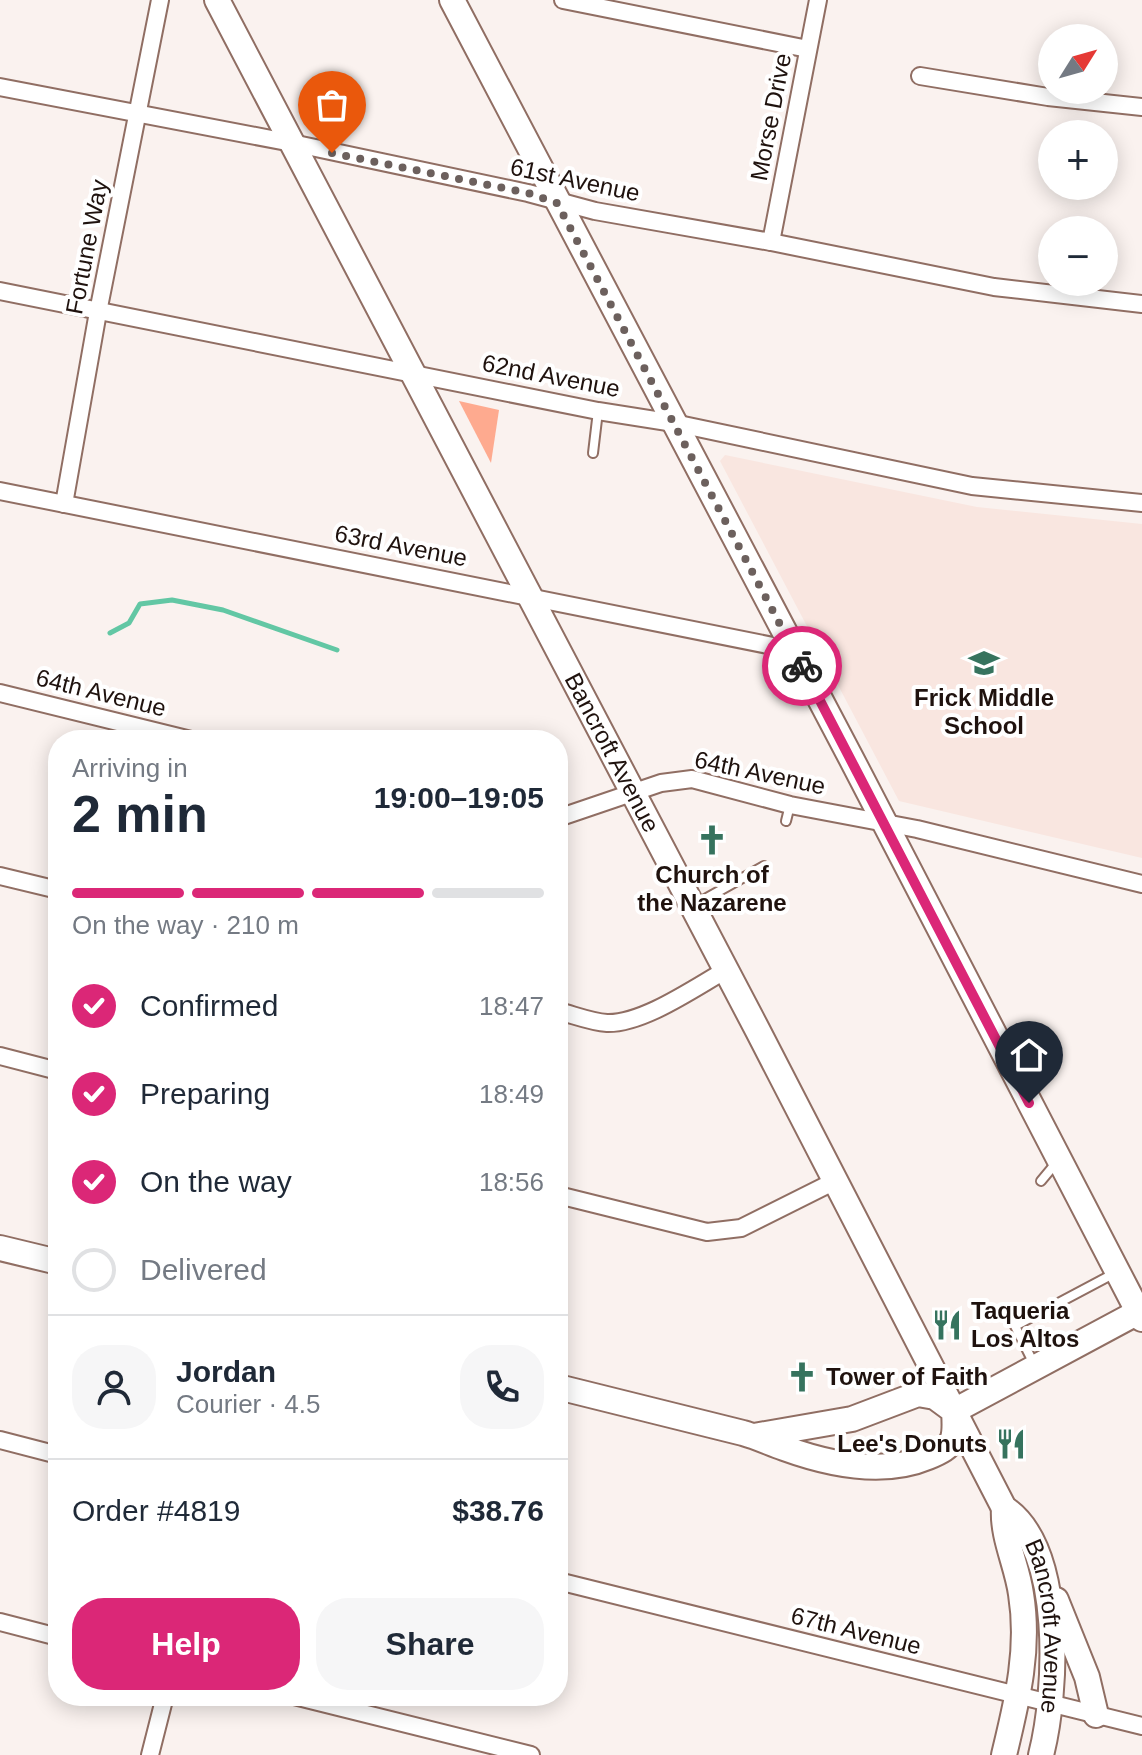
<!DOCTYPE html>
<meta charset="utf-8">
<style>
:root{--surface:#fff;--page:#f6f6f7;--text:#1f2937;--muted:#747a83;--line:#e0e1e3;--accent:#db2777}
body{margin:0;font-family:Arial,sans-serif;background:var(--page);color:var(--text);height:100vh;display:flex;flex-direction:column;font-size:30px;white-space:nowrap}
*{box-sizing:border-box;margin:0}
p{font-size:26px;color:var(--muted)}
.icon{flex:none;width:44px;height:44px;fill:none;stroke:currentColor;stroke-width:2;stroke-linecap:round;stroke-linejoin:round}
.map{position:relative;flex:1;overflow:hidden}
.side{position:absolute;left:48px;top:730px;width:520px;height:976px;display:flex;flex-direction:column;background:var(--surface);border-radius:32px;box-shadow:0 4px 20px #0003}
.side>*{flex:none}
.needle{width:52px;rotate:53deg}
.tools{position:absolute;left:1038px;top:24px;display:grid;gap:16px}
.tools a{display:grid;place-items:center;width:80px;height:80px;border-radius:50%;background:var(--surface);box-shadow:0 4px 20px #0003;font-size:40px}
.pin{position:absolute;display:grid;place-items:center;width:68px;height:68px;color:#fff;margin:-82px -34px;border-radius:50% 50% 50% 0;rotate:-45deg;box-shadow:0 0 8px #0007}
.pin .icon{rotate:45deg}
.courier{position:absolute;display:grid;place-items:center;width:80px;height:80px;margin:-40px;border:6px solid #db2777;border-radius:50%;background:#fff;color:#222;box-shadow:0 2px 10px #0007}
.head em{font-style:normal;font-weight:700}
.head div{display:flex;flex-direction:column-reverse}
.head{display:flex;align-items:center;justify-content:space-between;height:136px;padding:0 24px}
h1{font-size:52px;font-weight:700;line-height:60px}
.bar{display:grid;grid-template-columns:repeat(4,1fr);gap:12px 8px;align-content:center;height:96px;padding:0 24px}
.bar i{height:10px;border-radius:6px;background:var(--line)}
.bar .on{background:var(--accent)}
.bar p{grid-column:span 4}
.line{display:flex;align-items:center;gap:20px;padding:0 24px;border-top:2px solid var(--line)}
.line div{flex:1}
.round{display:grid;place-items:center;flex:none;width:84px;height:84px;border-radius:32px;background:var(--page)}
ol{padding:0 24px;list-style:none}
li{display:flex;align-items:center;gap:24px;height:88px}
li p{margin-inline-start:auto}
li .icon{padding:8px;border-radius:50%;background:var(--accent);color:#fff;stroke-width:4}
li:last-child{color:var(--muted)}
li i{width:44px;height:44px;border:4px solid var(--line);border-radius:50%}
.cta{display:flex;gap:16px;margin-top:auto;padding:16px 24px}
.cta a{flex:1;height:92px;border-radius:32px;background:var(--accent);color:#fff;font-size:32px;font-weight:700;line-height:92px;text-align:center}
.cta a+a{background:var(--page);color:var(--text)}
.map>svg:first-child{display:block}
.built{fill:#f9e6e0}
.green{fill:#feaa8f}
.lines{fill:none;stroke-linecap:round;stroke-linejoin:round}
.stream{stroke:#62c7a4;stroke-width:5}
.lane-casing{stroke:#906e63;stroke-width:12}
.street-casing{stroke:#906e63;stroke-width:20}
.secondary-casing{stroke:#906e63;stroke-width:28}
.lane{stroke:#fff;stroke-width:8}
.street{stroke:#fff;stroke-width:16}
.secondary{stroke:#fff;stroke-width:24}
.done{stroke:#6c605d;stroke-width:8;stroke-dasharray:0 14.4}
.route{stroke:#db2777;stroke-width:10}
.labels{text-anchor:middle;stroke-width:8;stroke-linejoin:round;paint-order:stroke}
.street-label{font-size:24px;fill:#1f120e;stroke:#fff}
.poi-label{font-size:24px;font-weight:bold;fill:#1f120e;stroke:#fff}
</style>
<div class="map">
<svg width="1142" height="1755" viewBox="0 0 1142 1755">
<rect width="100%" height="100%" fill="#faf2ef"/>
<path class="built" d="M725,455L977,507L1142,524V858L899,801L720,461Z"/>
<path class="green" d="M459,401L499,410L491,463Z"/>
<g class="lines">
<path class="stream" d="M110,633L129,623L140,604L172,600L223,610L337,650"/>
<g class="lane-casing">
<g id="lane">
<path d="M593,453L598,411"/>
<path d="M786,821L790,805"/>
<path d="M696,904L764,866"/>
<path d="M1041,1181L1056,1163"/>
<path d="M1035,1366L1015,1326L1115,1273"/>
</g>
</g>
<g class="street-casing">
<g id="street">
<path d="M563,0L808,49"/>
<path d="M920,76L1048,97L1142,107"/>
<path d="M0,87L292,143L528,193L595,211L771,242L994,287L1142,304"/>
<path d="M771,242L818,0"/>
<path d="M0,291L598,411L674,423L972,486L1142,503"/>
<path d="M0,491L793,650"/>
<path d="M64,504L98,312L160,0"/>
<path d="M0,693L191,740"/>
<path d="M558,818L661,783L692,779L790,805L917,829L1142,884"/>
<path d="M0,876L58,890"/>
<path d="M558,1011C574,1015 591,1022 607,1023C643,1024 694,988 726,970"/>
<path d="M0,1056L58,1071"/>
<path d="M558,1195L707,1232L741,1228L835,1181"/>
<path d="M0,1440L58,1455"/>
<path d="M558,1581L1142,1726"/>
<path d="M0,1622L58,1637"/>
<path d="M294,1696L531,1755"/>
<path d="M150,1755L165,1696"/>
</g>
</g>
<g class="secondary-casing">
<g id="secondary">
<path id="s1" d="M217,0L758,1031L1004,1508C1065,1548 1057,1693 1041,1755"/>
<path d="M452,0L851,758L1142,1319"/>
<path d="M0,1248L58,1262"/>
<path d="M558,1387C620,1402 681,1418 743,1433C757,1437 770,1443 784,1448C828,1464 883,1476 928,1457C955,1446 956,1440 954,1411L935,1397L918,1394L852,1419L754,1436"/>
<path d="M954,1411L1142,1310"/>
<path d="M1056,1600L1087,1677L1096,1715"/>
<path d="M1004,1755C1017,1701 1030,1650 1021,1594C1017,1565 1002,1537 1004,1508"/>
</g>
</g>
<use href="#lane" class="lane"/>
<use href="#street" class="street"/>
<use href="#secondary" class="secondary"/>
</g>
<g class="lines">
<path class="done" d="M332,153L528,193L557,203L802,666"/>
<path class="route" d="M802,666L1029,1103"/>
</g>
<defs>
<g id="school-bare" transform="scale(2.4)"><path d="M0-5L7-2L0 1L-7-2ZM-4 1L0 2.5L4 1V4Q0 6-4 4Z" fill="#36735e" stroke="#fff" stroke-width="2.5" paint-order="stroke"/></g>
<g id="church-bare" transform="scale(2.4)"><path d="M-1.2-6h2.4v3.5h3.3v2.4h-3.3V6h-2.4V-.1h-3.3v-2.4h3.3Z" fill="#36735e" stroke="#fff" stroke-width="2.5" paint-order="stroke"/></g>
<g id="restaurant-bare" transform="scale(2.4)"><path d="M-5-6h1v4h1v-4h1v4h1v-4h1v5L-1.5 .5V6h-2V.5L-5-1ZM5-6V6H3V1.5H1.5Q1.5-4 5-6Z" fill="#36735e" stroke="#fff" stroke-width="2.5" paint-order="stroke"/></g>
</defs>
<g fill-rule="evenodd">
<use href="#school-bare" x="984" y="663"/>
<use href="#church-bare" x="712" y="840"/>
<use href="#restaurant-bare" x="947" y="1325"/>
<use href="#church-bare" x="802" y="1377"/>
<use href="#restaurant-bare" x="1011" y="1444"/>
</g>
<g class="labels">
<g class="street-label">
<text transform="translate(771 117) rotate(-79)" y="8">Morse Drive</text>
<text transform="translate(575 180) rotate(12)" y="8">61st Avenue</text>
<text transform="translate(87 247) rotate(-79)" y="8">Fortune Way</text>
<text transform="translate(551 376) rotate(11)" y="8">62nd Avenue</text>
<text transform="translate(401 546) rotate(11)" y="8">63rd Avenue</text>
<text transform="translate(101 693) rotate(14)" y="8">64th Avenue</text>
<text dy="8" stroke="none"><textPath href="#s1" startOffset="850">Bancroft Avenue</textPath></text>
<text transform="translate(760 773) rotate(12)" y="8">64th Avenue</text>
<text dy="8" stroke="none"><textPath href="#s1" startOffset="1832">Bancroft Avenue</textPath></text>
<text transform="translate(856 1631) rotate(14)" y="8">67th Avenue</text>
</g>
<g class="poi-label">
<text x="984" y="706">Frick Middle<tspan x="984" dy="28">School</tspan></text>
<text x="712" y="883">Church of<tspan x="712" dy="28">the Nazarene</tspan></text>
<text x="971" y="1319" text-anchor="start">Taqueria<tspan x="971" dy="28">Los Altos</tspan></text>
<text x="826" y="1385" text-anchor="start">Tower of Faith</text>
<text x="987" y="1452" text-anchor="end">Lee's Donuts</text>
</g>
</g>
</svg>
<div class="tools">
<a><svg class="needle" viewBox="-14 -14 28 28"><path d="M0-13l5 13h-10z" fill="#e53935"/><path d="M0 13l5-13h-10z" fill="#747a83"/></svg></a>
<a>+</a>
<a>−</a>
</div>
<div class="pin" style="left:332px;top:153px;background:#ea580c"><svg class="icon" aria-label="bag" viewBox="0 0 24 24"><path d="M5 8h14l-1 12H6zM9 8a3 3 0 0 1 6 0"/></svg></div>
<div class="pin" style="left:1029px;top:1103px;background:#1f2937"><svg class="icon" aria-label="home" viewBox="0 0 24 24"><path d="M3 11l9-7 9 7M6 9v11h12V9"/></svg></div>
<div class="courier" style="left:802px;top:666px"><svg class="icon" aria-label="bike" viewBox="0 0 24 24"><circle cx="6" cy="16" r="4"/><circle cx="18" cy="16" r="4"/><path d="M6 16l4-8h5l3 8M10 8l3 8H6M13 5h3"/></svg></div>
<section class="side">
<div class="head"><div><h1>2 min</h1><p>Arriving in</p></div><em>19:00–19:05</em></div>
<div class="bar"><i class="on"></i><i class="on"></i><i class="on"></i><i></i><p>On the way · 210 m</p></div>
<ol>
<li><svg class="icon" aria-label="check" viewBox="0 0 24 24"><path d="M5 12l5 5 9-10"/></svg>Confirmed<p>18:47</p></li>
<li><svg class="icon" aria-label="check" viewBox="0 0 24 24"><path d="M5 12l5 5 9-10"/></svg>Preparing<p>18:49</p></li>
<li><svg class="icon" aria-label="check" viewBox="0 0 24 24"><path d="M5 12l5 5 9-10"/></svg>On the way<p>18:56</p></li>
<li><i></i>Delivered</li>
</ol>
<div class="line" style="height:144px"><a class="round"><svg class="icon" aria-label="person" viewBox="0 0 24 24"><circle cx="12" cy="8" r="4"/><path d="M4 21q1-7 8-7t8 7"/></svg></a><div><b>Jordan</b><p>Courier · 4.5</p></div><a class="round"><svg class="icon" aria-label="phone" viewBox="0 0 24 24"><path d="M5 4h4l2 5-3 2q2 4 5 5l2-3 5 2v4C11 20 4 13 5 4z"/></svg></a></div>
<div class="line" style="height:104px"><div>Order #4819</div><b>$38.76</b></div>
<div class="cta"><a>Help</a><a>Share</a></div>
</section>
</div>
